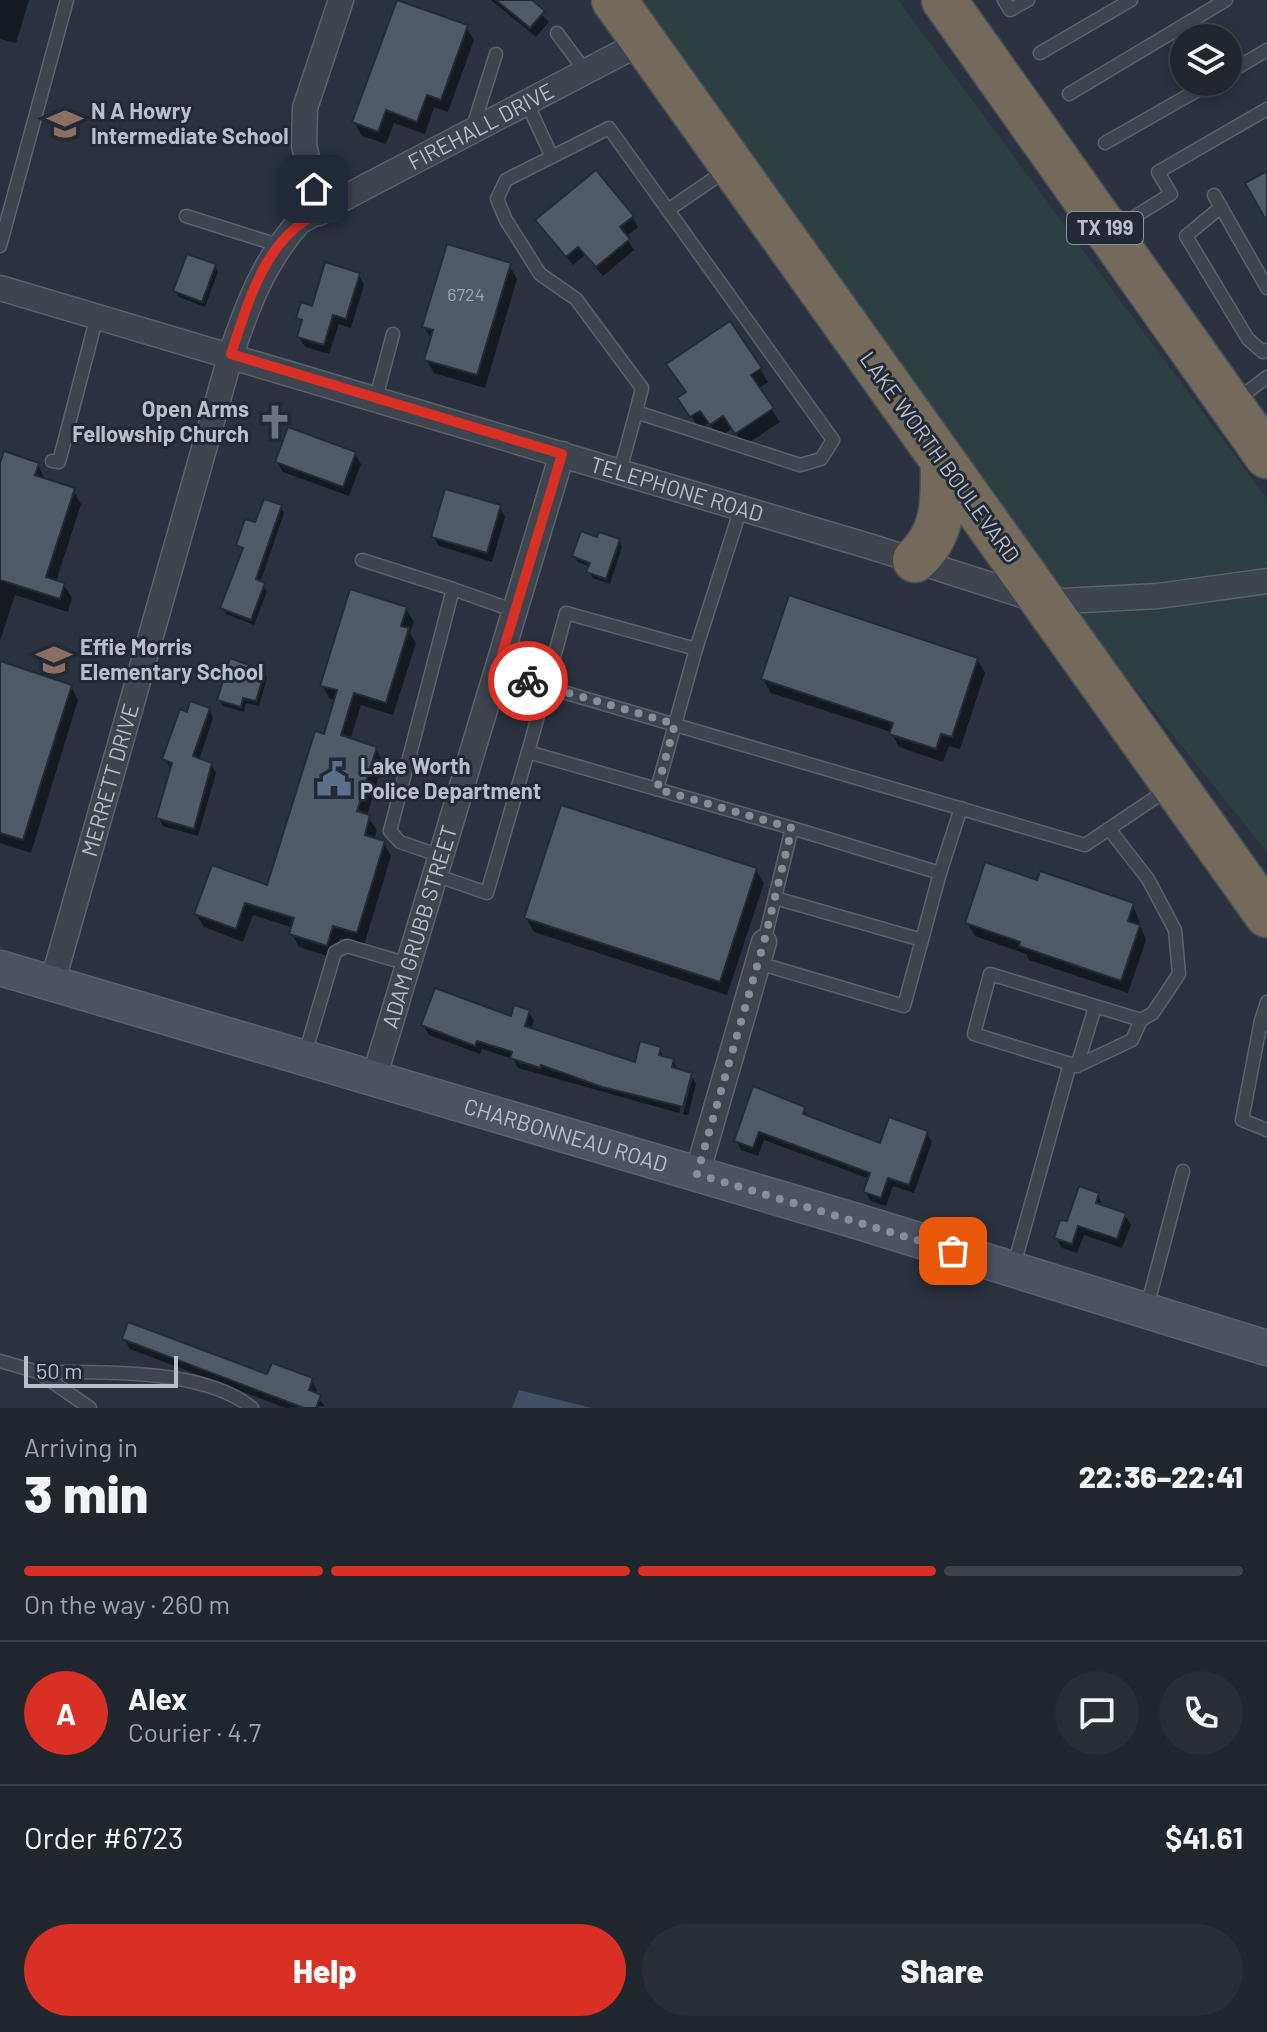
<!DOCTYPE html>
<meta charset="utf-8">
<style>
:root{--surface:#1f262e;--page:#272e36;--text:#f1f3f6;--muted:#a1a5aa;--line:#3c434a;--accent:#d93025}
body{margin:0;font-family:Barlow,sans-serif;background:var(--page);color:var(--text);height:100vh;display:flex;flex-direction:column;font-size:30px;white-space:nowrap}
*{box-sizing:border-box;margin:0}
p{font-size:26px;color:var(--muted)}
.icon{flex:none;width:44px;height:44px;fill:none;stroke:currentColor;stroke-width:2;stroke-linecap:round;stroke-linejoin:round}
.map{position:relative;height:1408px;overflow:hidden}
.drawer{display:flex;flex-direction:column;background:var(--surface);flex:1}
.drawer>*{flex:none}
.fabs{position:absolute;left:1170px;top:24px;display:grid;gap:16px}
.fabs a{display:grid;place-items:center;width:72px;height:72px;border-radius:50%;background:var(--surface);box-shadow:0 4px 12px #0003,0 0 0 2px var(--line);font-size:40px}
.scale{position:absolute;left:24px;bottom:20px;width:154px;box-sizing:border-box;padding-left:8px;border:4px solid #b9bfc9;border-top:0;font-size:22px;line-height:28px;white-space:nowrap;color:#b9bfc9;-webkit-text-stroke:6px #212934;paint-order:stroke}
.pin{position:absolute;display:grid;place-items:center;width:68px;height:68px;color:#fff;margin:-34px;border-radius:16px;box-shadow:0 4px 12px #0006}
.courier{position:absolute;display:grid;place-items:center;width:80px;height:80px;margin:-40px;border:6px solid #d93025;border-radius:50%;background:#fff;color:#222;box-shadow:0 2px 10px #0007}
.headline em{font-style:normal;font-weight:800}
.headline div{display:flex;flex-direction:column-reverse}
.headline{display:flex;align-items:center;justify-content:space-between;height:136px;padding:0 24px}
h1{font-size:52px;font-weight:800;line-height:60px}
.bar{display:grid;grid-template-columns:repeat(4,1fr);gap:12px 8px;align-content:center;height:96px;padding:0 24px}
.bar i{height:10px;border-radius:6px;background:var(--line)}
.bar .on{background:var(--accent)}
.bar p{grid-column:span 4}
.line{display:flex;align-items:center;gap:20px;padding:0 24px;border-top:2px solid var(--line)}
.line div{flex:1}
.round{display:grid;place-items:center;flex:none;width:84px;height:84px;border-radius:42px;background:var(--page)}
.primary-button{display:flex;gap:16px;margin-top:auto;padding:16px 24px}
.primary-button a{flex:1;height:92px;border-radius:48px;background:var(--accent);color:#fff;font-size:32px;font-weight:800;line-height:92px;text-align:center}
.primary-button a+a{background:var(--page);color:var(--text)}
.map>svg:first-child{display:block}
.green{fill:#2c3f40}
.water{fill:#414f65}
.shadow{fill:#0007}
.building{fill:#505966;stroke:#232b36;stroke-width:2}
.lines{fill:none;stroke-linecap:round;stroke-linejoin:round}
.lane-casing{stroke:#5b626c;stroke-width:15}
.street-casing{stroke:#5b626c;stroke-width:27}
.secondary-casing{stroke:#5b626c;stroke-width:37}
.highway-casing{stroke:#474f59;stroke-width:47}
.lane{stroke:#3d444e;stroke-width:12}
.street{stroke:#3d444e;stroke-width:24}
.secondary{stroke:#4b5361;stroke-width:34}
.highway{stroke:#736a5b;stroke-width:44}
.done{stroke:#878e98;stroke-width:8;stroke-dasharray:0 14.4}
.route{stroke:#d93025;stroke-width:10}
.labels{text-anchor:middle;stroke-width:6;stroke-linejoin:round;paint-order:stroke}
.number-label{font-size:18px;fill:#9fa6b0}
.shield{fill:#212934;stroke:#8b929c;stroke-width:2}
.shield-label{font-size:20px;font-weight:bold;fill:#b9bfc9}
.poi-label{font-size:22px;font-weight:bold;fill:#b9bfc9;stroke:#212934;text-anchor:start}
.street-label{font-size:22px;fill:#b9bfc9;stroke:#212934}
</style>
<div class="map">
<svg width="1267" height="1408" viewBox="0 0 1267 1408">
<rect width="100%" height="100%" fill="#29323e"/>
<path class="green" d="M643,0H898L1267,499V852L1106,652Z"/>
<path class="water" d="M519,1390L592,1408H512Z"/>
<g class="shadow">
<path d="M0,0H29L16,43L0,39Z"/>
<path d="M491,0H529L549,22L536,37Z"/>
<path d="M466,27L474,40L448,112L434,107L425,134L394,123L386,144L362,136L354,122Z"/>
<path d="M632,217L638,227L626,237L634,250L603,276L585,255L573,265L538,220Z"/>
<path d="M509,265L517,279L485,388L434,373L426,359L432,340L424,327Z"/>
<path d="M215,266L218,272L205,307L179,297L175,291Z"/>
<path d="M359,275L364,285L351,328L339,324L329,354L305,347L299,337L303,325L299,317Z"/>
<path d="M760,369L768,382L758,389L780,422L744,446L732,428L719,438L709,423L700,429L688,412Z"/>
<path d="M355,454L361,464L349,496L283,472L277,462Z"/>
<path d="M38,464L45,481L73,490L81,504L56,582L64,585L72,598L68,612L15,595L0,641V466Z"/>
<path d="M281,507L284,513L260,583L267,591L254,625L226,614L222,608L244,552L238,545Z"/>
<path d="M500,507L505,517L492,562L439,546L433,536Z"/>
<path d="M598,539L619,541L622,547L610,584L592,578L590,567L578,562L574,556Z"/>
<path d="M406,609L414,622L410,633L416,643L393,715L361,705L350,741L376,749L383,762L367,816L377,830L374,840L384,843L391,856L364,945L340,938L334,958L299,947L292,934L293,928L253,915L243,942L204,927L196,914L269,887L336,700L330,699L322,685Z"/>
<path d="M977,659L985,673L960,749L949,746L943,762L899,747L891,732L771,693L763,679Z"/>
<path d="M0,663L71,686L78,700L31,853L0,843Z"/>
<path d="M264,672L267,678L259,706L246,703L244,712L223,706L219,700Z"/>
<path d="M209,709L213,718L199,760L211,764L216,773L198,836L163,826L158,817L172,769L164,759L188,714Z"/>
<path d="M756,870L764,883L727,995L534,932L526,918Z"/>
<path d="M1039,883L1133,905L1146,940L1128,993L1029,960L1026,954L975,936L967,923Z"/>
<path d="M529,1012L534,1021L531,1031L636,1065L659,1049L665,1058L673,1061L679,1071L690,1074L696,1084L688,1115L683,1114L692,1079H688L679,1113L518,1068L513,1059L482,1049L480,1054L429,1035L423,1025L512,1019Z"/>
<path d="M804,1109L810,1119L882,1145L927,1133L932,1142L914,1193L893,1186L886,1206L871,1201L865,1192L870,1179L764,1140L758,1156L741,1150L736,1140Z"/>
<path d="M1098,1195L1103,1207L1125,1215L1131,1225L1122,1248L1084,1235L1077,1253L1062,1248L1056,1238Z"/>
<path d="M124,1339L268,1376L311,1380L317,1390L315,1395L325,1406L286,1408L130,1349Z"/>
</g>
<g class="building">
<path d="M397,0L468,25L441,100L427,95L417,122L386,110L378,132L352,122Z"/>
<path d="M496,0H532L545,11L530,28Z"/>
<path d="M596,170L634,216L620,227L630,239L596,267L578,247L566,257L535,220Z"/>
<path d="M1267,171V222L1245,183Z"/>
<path d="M447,244L511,263L477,375L424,360L433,330L422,327Z"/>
<path d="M187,254L216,264L202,302L173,291Z"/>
<path d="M325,262L360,273L346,319L333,315L324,345L297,337L302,320L296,318L301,302L312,306Z"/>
<path d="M730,321L762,368L751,375L774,408L735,434L723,416L710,425L700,411L690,417L677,398L686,392L666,364Z"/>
<path d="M288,427L356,452L343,487L275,462Z"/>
<path d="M4,451L39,463L35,475L75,488L46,577L65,583L60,599L0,580V463Z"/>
<path d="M445,489L501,505L487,553L431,537Z"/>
<path d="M264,499L282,505L256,579L265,583L251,620L220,608L243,548L236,545L245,519L255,522Z"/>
<path d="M581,531L597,537L599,532L620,539L606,579L586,572L590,563L572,556Z"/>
<path d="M350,589L407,607L401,626L409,628L386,703L354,693L341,735L377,747L357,811L370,815L365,835L385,841L357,933L333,926L327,946L289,934L294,918L245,903L236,929L194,914L212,865L267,885L315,731L324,734L337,690L320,686Z"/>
<path d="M789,595L978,658L952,737L941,734L936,749L889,734L893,723L761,679Z"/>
<path d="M230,658L265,671L256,701L243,698L241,707L217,700Z"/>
<path d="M0,661L72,685L23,840L0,833Z"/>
<path d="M190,701L210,708L193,756L212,763L194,829L156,818L172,763L162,759L180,709L187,712Z"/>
<path d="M561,805L757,868L720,982L524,918Z"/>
<path d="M985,862L1037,880L1040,871L1134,903L1128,921L1140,925L1121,981L1019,946L1020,942L965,923Z"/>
<path d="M435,988L511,1016L514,1005L530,1010L525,1026L635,1062L640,1041L661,1047L659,1055L674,1059L672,1067L692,1073L683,1107L602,1087L541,1065L540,1068L510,1058L512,1052L477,1041L475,1046L421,1025Z"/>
<path d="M753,1086L805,1107L803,1114L880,1143L889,1117L928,1131L909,1185L888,1178L881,1198L863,1192L870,1173L759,1132L753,1148L734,1141Z"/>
<path d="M1079,1186L1099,1193L1096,1203L1126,1213L1117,1239L1078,1226L1072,1244L1054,1238L1060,1220L1067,1221Z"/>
<path d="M128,1322L267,1374L272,1363L313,1378L309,1390L321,1395L316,1408H304L122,1339Z"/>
</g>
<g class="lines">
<g class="lane-casing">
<g id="lane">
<path d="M1004,0L1010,10L1028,0"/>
<path d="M557,33L586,72"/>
<path d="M1040,53L1131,0"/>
<path d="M1228,73L1267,50"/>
<path d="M1069,94L1226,0"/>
<path d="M527,103L552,157"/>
<path d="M472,130L496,54"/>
<path d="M1105,143L1212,82"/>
<path d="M1214,195L1267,288"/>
<path d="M1221,207L1186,236L1248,339L1263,352L1267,350"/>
<path d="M668,210L728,169"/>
<path d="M186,216L278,245"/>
<path d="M1115,229L1171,194L1158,172L1267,109"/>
<path d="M0,246L67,0"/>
<path d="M376,398L393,334"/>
<path d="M1238,399L1267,377"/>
<path d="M52,461L59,462L97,316"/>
<path d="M620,471L636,412L800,465L821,459L833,440L609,128L506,180L497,199L506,220L540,274L576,299L642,388L636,412"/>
<path d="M362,560L453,589"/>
<path d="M497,671L546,687L566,613L696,649L741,508"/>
<path d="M657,789L696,649"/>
<path d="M792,828L940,873L961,808"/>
<path d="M441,856L400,842L390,831L453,589L515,611"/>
<path d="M435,875L487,893L528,752"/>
<path d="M775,898L922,940"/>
<path d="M764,942L792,828L528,752L546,687L1085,845L1168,789"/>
<path d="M758,963L904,1006L940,873"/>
<path d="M1095,1007L1077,1066L974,1034L990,974L1141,1020L1153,1013L1179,974L1175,930L1148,879L1109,829"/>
<path d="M1261,1021L1267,1002"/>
<path d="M1267,1025L1261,1021L1242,1120L1267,1130"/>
<path d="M305,1054L335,952L347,946L408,964"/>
<path d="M1077,1066L1132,1040L1141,1020"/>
<path d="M1014,1265L1070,1064"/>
<path d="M1147,1307L1183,1171"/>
<path d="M0,1361L38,1372L90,1408"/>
<path d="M38,1372C98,1372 204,1368 252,1408"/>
</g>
</g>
<g class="street-casing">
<g id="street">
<path d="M319,213L304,145L305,108L341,0"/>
<path id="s1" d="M0,288L872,547L1044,602L1158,596L1267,581"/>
<path id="s2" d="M52,984L231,354C248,304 264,261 300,221L644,41"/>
<path id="s3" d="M374,1078L562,454"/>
<path d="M697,1174L764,942"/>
</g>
</g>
<g class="secondary-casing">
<g id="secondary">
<path id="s4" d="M0,968L863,1223L1267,1348"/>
</g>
</g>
<g class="highway-casing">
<g id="highway">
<path d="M614,0L1267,915"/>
<path d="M944,0L1267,456"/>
<path d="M915,560C945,533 943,500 943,462"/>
</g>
</g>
<use href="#lane" class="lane"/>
<use href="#street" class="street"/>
<use href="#secondary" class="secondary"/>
<use href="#highway" class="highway"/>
</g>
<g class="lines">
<path class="done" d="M528,681L675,724L657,789L792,828L764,942L697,1174L953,1251"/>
<path class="route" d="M314,189L319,213C265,237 248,303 231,354L562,454L497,671L528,681"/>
</g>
<defs>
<g id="school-bare" transform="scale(2.76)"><path d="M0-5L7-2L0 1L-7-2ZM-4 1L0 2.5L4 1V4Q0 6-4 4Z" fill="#8d6e63" stroke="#212934" stroke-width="2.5" paint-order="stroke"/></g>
<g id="church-bare" transform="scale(2.76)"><path d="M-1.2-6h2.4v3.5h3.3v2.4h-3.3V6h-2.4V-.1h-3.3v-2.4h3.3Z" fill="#6b7280" stroke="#212934" stroke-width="2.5" paint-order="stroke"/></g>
<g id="civic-bare" transform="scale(2.76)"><path d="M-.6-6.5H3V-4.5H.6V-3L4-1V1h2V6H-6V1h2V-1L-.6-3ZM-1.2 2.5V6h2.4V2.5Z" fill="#5c6f8a" stroke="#212934" stroke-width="2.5" paint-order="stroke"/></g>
</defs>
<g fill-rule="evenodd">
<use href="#school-bare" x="65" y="124"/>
<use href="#church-bare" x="275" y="422"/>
<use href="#school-bare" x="54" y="660"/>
<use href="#civic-bare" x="334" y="779"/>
</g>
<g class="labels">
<g class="number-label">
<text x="466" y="301">6724</text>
</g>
<rect class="shield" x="1067" y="212" width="76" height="32" rx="6"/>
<g class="shield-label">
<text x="1105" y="235">TX 199</text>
</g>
<g class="poi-label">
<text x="91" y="119">N A Howry<tspan x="91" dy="25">Intermediate School</tspan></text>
<text x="249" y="417" text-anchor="end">Open Arms<tspan x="249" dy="25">Fellowship Church</tspan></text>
<text x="80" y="655">Effie Morris<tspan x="80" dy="25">Elementary School</tspan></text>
<text x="360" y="774">Lake Worth<tspan x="360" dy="25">Police Department</tspan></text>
</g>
<g class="street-label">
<text dy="8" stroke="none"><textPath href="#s2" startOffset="1010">FIREHALL DRIVE</textPath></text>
<text transform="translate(940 457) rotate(54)" y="8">LAKE WORTH BOULEVARD</text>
<text dy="8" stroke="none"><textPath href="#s1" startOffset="706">TELEPHONE ROAD</textPath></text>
<text dy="8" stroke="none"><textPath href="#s2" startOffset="212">MERRETT DRIVE</textPath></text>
<text dy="8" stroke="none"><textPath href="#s3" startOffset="158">ADAM GRUBB STREET</textPath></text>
<text dy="8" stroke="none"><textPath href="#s4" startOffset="590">CHARBONNEAU ROAD</textPath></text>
</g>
</g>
</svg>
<div class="fabs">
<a><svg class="icon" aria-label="layers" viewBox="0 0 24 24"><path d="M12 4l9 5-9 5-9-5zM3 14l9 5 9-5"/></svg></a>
</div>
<div class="scale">50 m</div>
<div class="pin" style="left:953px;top:1251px;background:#ea580c"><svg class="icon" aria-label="bag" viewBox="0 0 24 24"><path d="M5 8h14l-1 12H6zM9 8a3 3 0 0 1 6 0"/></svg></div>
<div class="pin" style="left:314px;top:189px;background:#1f2937"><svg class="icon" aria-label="home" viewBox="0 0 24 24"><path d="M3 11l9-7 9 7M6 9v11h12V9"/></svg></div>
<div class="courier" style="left:528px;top:681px"><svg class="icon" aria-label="bike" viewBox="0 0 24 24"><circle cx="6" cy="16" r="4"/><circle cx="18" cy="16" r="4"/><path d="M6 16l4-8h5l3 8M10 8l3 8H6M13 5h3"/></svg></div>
</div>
<section class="drawer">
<div class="headline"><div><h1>3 min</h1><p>Arriving in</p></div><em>22:36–22:41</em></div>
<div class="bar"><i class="on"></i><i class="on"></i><i class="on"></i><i></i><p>On the way · 260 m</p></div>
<div class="line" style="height:144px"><b class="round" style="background:var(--accent);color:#fff">A</b><div><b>Alex</b><p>Courier · 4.7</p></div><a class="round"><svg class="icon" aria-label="chat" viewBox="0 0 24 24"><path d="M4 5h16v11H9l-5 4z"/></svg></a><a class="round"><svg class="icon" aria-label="phone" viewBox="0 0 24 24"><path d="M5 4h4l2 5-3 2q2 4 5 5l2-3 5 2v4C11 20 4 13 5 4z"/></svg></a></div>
<div class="line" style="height:104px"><div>Order #6723</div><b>$41.61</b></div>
<div class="primary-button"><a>Help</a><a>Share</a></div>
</section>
